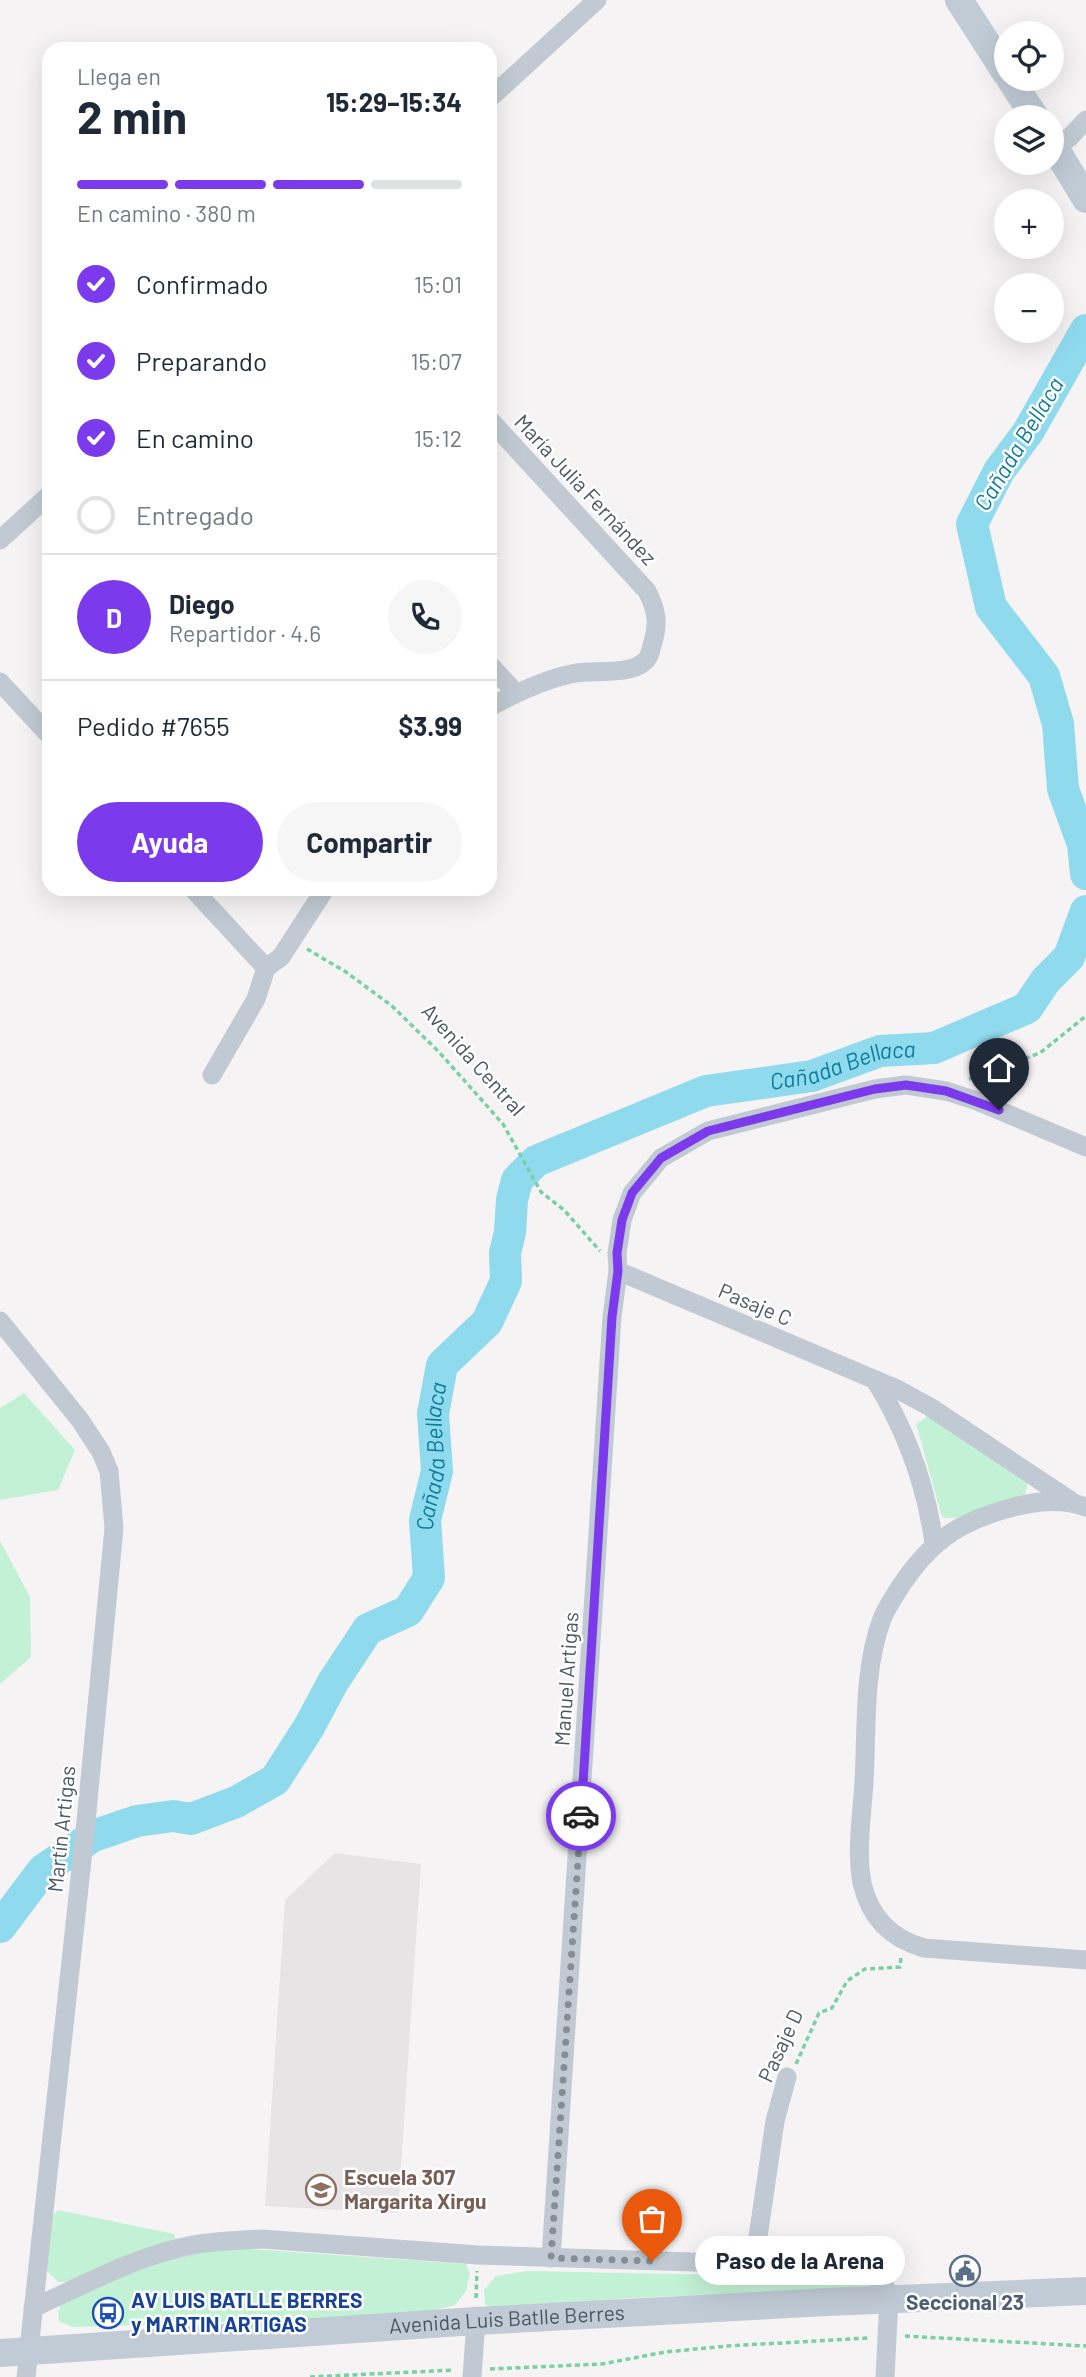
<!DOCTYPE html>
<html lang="es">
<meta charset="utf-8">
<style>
:root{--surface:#fff;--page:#f6f6f7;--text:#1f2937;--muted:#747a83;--line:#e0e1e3;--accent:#7c3aed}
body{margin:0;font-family:Barlow,sans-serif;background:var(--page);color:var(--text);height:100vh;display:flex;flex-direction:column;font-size:26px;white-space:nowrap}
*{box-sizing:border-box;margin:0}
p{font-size:23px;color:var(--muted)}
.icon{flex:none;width:38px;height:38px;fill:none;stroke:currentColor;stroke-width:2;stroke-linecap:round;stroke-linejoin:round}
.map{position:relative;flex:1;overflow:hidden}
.side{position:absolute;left:42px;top:42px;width:455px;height:854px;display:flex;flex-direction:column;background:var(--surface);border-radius:21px;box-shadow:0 7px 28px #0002}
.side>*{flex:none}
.controls{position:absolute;left:994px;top:21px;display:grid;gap:14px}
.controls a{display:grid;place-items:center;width:70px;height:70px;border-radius:50%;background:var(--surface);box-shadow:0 7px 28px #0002;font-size:35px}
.pin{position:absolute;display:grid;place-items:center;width:60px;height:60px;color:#fff;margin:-72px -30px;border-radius:50% 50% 50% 0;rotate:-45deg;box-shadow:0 0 7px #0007}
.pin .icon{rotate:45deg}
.courier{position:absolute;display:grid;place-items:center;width:70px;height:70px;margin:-35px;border:5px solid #7c3aed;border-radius:50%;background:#fff;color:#222;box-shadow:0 2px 9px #0007}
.bubble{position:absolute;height:49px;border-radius:24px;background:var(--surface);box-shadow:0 7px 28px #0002;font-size:23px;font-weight:700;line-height:49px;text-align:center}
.overview em{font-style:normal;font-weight:700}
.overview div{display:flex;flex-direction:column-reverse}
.overview{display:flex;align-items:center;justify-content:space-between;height:119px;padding:0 35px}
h1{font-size:46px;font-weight:700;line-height:52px}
.bar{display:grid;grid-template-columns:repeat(4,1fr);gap:10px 7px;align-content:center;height:84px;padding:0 35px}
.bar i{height:9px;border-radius:5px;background:var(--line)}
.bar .current{background:var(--accent)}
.bar p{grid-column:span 4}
.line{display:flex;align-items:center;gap:18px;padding:0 35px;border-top:2px solid var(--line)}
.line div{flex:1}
.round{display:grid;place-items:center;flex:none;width:74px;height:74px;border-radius:37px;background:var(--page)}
ol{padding:0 35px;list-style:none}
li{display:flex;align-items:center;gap:21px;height:77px}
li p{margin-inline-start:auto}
li .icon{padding:7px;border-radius:50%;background:var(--accent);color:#fff;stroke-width:4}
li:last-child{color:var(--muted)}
li i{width:38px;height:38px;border:4px solid var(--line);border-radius:50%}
.cta{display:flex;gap:14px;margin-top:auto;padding:14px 35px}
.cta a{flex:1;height:80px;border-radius:42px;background:var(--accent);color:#fff;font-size:28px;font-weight:700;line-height:80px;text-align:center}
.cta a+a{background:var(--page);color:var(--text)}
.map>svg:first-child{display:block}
.education{fill:#e6e4e5}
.green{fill:#c3f1d5}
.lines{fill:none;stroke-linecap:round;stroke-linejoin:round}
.river{stroke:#90daee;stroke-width:32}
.path{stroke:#7ad0a6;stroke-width:3.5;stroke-dasharray:5 3.5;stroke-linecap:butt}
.street{stroke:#c1cad2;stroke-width:19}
.secondary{stroke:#c1cbd6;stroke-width:28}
.done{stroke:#868d94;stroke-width:7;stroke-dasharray:0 12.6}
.route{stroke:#7c3aed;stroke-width:9}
.labels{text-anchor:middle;stroke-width:5;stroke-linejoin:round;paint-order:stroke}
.street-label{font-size:21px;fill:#4a5661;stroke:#fff}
.education-label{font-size:21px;font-weight:bold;fill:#785e54;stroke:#fff;text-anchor:start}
.transit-label{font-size:21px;font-weight:bold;fill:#164399;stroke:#fff;text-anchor:start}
.service-label{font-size:21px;font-weight:bold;fill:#4e5e75;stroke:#fff}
.water-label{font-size:23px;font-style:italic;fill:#0c7c9b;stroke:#fff}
</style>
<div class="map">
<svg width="1086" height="2377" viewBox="0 0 1086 2377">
<rect width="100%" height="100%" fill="#f5f3f3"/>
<path class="education" d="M335,1853L421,1864L398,2213L265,2206L285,1900Z"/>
<g class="green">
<path d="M24,1393L75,1450L58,1490L0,1500V1408Z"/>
<path d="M927,1417L933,1418L1028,1482L1025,1494C1010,1502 957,1523 942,1517L917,1427L916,1424Z"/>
<path d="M0,1541L30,1597L31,1657L0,1684Z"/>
<path d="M58,2210L174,2234L176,2242L66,2282H58L47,2271L52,2217Z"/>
<path d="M235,2248L466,2264L470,2273L466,2291L455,2305L431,2311L343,2318L72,2327L59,2321L58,2311L62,2303L78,2294L171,2258Z"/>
<path d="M527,2271L821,2277L869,2281L871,2285L856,2288L629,2298L493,2310L485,2304L484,2290L496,2276Z"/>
</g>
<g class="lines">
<g class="river">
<path d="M1086,330L1028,432L999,471L972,524L991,607L1044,676L1058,724L1063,789L1083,844L1086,874"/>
<path id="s1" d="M0,1927L43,1870L93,1836L137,1821L173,1816L191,1819L236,1802L275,1780L309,1727L333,1682L368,1629L408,1611L429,1578L425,1520L437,1471L433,1414L442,1365L487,1322L506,1281L505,1253L510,1232L512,1200L517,1180L536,1161L706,1091L812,1076L880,1051L934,1048L1027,1008L1046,980L1069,957L1086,911"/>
</g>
<g class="path">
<path d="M307,949L346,972L392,1006L439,1052L503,1124L541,1192L564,1210L600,1251"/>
<path d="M969,1079L1040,1053L1086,1016"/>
<path d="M796,2064L819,2013L832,2008L847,1981L865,1969L900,1967L901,1957"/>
<path d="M476,2298L477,2271"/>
<path d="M905,2336L1086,2346"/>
<path d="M490,2369L602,2364L665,2352L727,2346L869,2338"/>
<path d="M310,2377L454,2370"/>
</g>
<g class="street">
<path d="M490,98L597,0"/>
<path d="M1055,148L1070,137L1086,120"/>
<path d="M490,420L647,591C656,609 659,622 653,642C651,648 650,658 644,662C630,675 594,670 576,673C547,678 516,693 490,707"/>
<path d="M0,540L49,495"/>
<path d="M490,665L516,693"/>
<path d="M0,682L49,735"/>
<path d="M193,889L266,968"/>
<path d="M212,1075L256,999L266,968L281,957L325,889"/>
<path d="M618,1271L897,1389L930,1407L1071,1501"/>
<path d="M0,1321L80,1420L101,1452L109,1471L114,1528L85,1832L26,2377"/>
<path d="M875,1380C906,1430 926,1485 934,1543"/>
<path d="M1086,1507C1059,1497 1030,1502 1003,1510C954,1524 928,1545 900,1587C894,1597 886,1608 882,1619C863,1669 867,1730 864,1782C862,1815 856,1851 862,1883C870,1918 892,1939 924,1948L1086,1960"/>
<path d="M551,2258L612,1317L618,1271L617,1253L622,1220L632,1193L661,1158L708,1131L875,1089L906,1085L946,1091L977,1101L1086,1147"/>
<path d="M754,2264L775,2121L787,2077"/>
<path d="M33,2308C84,2285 138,2255 193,2245C216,2241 239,2240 262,2239L478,2255L754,2264L865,2274C880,2279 886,2282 889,2299L885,2377"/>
<path d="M472,2377L476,2321"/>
</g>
<g class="secondary">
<path d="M959,0L1006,73"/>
<path d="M1010,79L1035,117"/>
<path d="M1052,143L1086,199"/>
<path id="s2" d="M0,2353L476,2321L827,2302L1086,2291"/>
</g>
</g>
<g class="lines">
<path class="done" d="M581,1816L551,2258L652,2261"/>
<path class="route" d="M581,1816L612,1317L618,1271L617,1253L622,1220L632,1193L661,1158L708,1131L875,1089L906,1085L946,1091L999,1110"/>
</g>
<defs>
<g id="school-ring" transform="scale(1.575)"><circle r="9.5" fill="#fff" stroke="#8d6e63" stroke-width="1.5"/><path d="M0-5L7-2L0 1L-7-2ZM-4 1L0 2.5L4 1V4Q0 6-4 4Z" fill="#8d6e63"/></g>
<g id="civic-ring" transform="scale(1.575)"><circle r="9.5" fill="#fff" stroke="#5c6f8a" stroke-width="1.5"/><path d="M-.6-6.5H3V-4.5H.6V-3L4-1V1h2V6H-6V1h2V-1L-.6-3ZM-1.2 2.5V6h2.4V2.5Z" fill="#5c6f8a"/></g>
<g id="bus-ring" transform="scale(1.575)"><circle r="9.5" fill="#fff" stroke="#1a4fb4" stroke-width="1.5"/><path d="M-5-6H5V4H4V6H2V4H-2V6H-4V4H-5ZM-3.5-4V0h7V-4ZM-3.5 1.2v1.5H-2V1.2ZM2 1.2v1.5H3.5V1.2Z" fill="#1a4fb4"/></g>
</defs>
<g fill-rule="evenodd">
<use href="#school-ring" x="321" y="2190"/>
<use href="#civic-ring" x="965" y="2271"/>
<use href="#bus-ring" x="108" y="2313"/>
</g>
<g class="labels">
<g class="street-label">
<text transform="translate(585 490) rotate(47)" y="7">María Julia Fernández</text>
<text transform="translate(473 1060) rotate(48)" y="7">Avenida Central</text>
<text transform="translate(755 1305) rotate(23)" y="7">Pasaje C</text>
<text transform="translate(567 1679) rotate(-86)" y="7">Manuel Artigas</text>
<text transform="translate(62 1829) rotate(-84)" y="7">Martín Artigas</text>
<text transform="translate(781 2046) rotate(-65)" y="7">Pasaje D</text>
<text dy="7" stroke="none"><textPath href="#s2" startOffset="508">Avenida Luis Batlle Berres</textPath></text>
</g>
<g class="education-label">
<text x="344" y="2185">Escuela 307<tspan x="344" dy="24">Margarita Xirgu</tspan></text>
</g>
<g class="transit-label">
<text x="131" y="2308">AV LUIS BATLLE BERRES<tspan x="131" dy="24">y MARTIN ARTIGAS</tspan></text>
</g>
<g class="service-label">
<text x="965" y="2310">Seccional 23</text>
</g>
<g class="water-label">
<text transform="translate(1019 444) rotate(-59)" y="8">Cañada Bellaca</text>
<text dy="8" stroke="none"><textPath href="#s1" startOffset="1362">Cañada Bellaca</textPath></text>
<text dy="8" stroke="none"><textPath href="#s1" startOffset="709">Cañada Bellaca</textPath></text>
</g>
</g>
</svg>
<div class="controls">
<a><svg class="icon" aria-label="locate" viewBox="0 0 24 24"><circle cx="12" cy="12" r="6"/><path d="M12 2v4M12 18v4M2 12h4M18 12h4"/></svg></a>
<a><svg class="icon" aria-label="layers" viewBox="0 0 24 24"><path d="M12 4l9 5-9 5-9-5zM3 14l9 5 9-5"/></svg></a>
<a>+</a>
<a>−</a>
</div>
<div class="pin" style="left:652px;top:2261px;background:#ea580c"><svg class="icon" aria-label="bag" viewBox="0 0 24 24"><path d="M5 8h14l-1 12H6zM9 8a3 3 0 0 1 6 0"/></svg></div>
<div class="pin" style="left:999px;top:1110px;background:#1f2937"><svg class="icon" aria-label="home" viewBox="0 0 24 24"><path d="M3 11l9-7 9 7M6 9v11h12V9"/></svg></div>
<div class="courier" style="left:581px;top:1816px"><svg class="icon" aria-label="car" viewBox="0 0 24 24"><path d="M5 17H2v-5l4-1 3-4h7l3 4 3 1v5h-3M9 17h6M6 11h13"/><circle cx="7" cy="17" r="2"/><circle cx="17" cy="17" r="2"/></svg></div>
<div class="bubble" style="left:695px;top:2236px;width:210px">Paso de la Arena</div>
<section class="side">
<div class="overview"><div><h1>2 min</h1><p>Llega en</p></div><em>15:29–15:34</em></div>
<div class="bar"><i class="current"></i><i class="current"></i><i class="current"></i><i></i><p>En camino · 380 m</p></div>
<ol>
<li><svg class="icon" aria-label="check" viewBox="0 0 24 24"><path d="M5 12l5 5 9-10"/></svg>Confirmado<p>15:01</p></li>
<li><svg class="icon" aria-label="check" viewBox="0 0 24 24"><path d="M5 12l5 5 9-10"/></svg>Preparando<p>15:07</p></li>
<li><svg class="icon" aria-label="check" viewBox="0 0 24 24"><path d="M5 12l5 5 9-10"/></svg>En camino<p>15:12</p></li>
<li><i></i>Entregado</li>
</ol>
<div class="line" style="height:126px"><b class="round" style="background:var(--accent);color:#fff">D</b><div><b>Diego</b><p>Repartidor · 4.6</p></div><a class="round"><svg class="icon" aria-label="phone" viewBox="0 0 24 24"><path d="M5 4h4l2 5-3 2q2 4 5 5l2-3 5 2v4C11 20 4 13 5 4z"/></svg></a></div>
<div class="line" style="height:91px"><div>Pedido #7655</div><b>$3.99</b></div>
<div class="cta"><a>Ayuda</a><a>Compartir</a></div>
</section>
</div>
